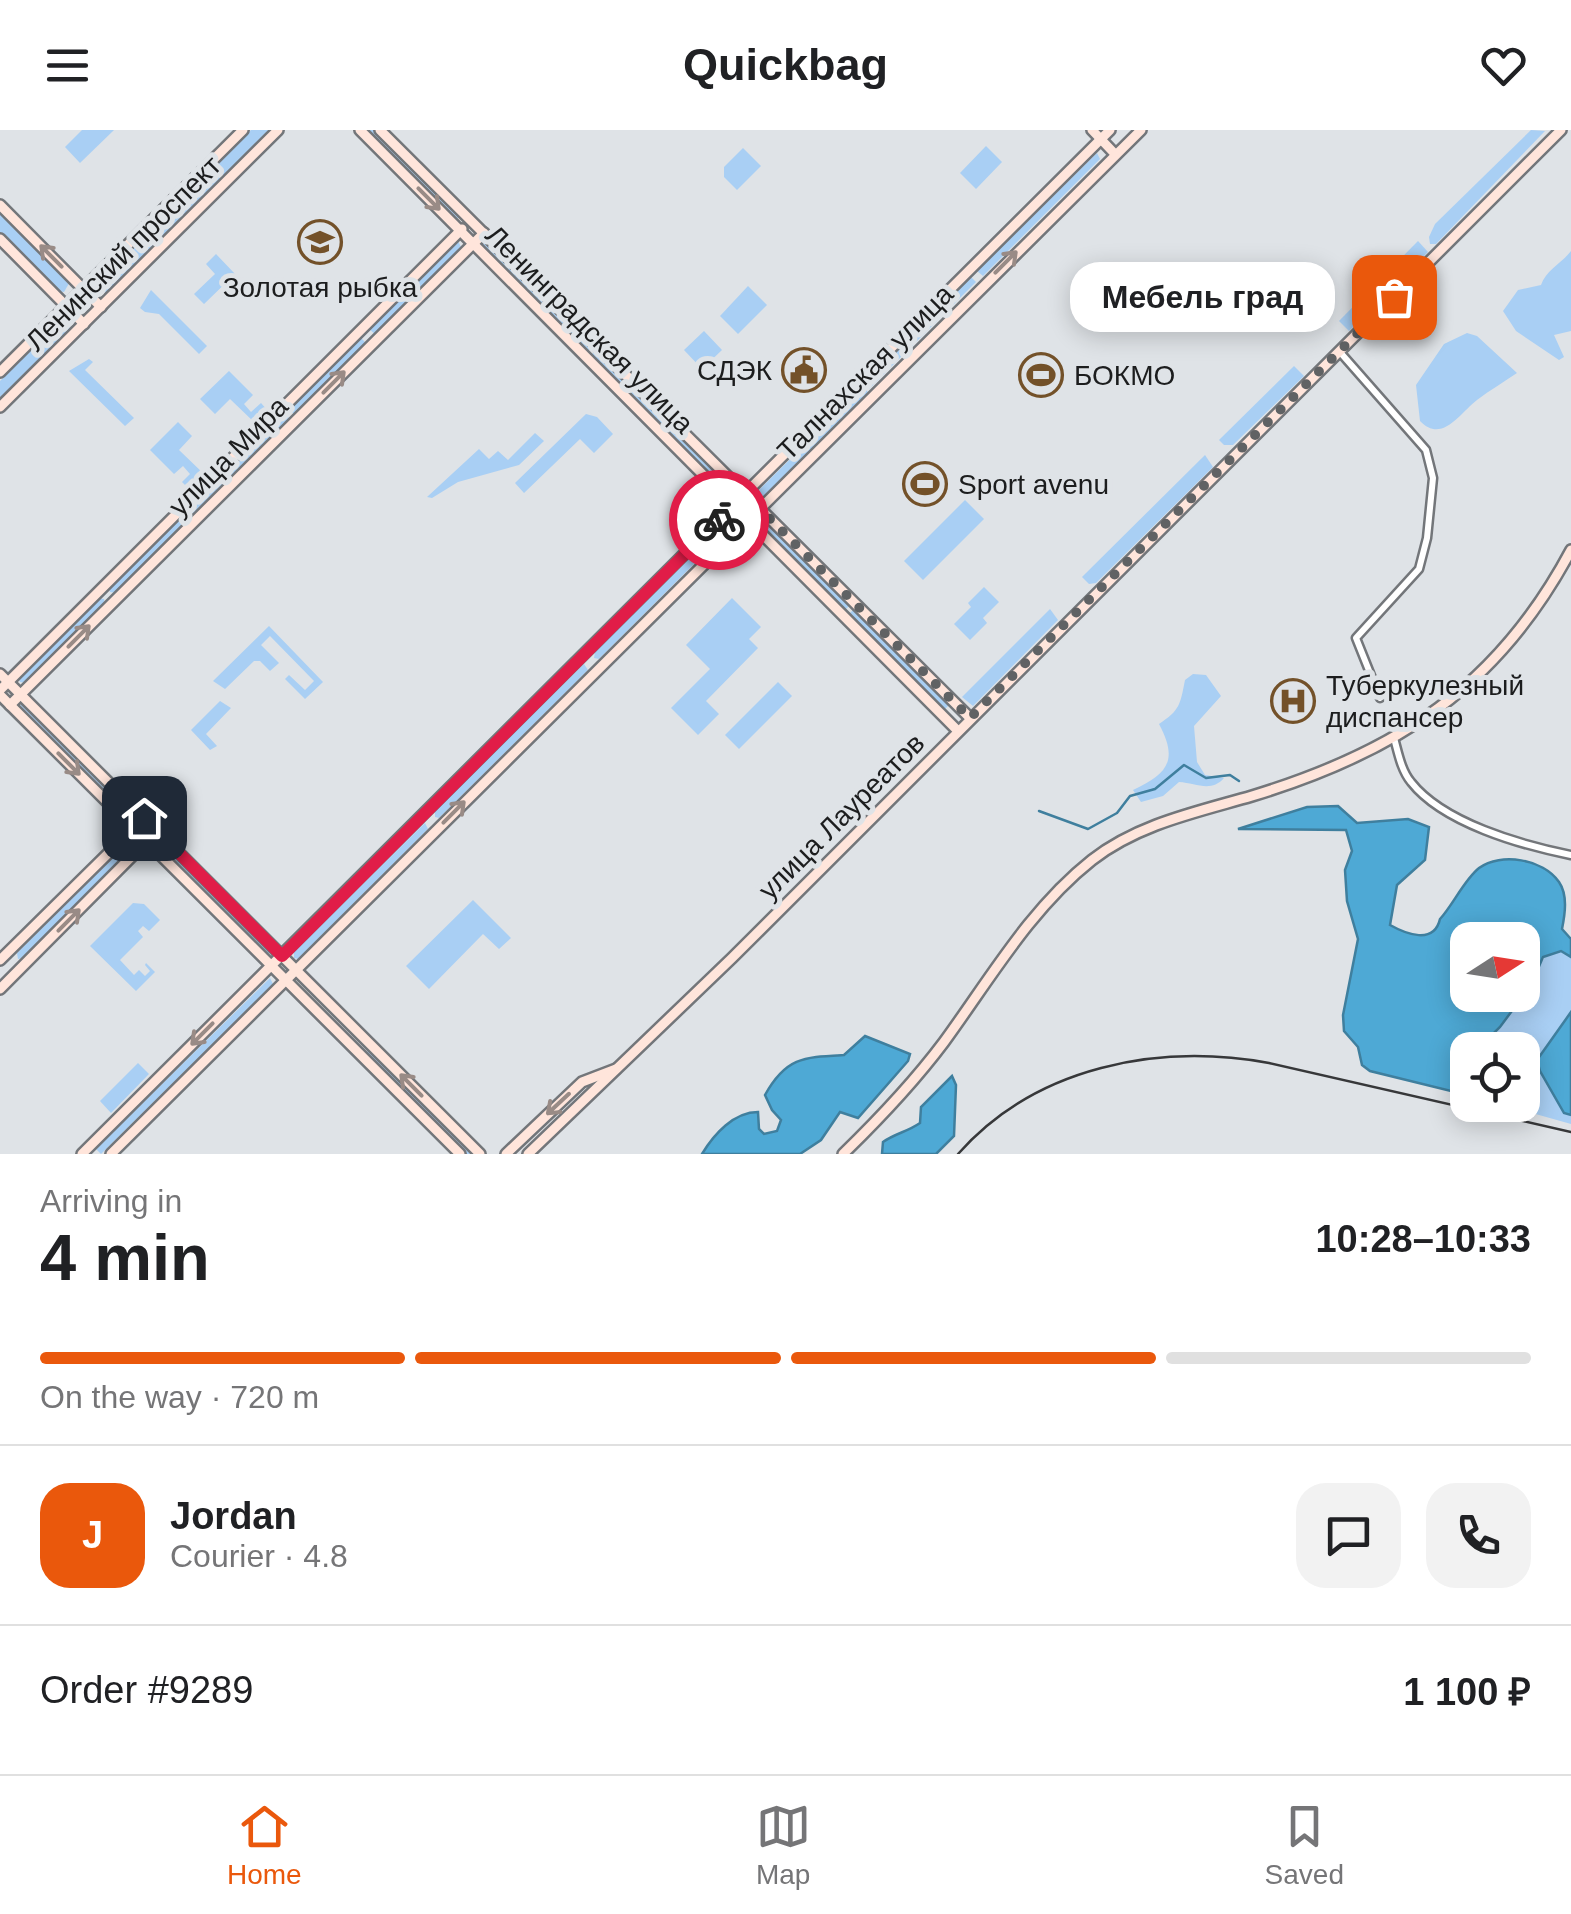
<!DOCTYPE html>
<meta charset="utf-8">
<style>
:root{--surface:#fff;--page:#f2f2f2;--text:#202124;--muted:#757577;--line:#e0e0e0;--accent:#ea580c}
body{margin:0;font-family:Helvetica,sans-serif;background:var(--page);color:var(--text);height:100vh;display:flex;flex-direction:column;font-size:38px;white-space:nowrap}
*{box-sizing:border-box;margin:0}
p{font-size:32px;color:var(--muted)}
.icon{flex:none;width:55px;height:55px;fill:none;stroke:currentColor;stroke-width:2;stroke-linecap:round;stroke-linejoin:round}
.map{position:relative;height:1024px;overflow:hidden}
.drawer{display:flex;flex-direction:column;background:var(--surface);flex:1}
.drawer>*{flex:none}
.needle{width:65px;rotate:78deg}
.controls{position:absolute;left:1450px;top:792px;display:grid;gap:20px}
.controls a{display:grid;place-items:center;width:90px;height:90px;border-radius:20px;background:var(--surface);box-shadow:0 5px 25px #0003;font-size:50px}
.pin{position:absolute;display:grid;place-items:center;width:85px;height:85px;color:#fff;margin:-42px;border-radius:20px;box-shadow:0 5px 15px #0006}
.courier{position:absolute;display:grid;place-items:center;width:100px;height:100px;margin:-50px;border:8px solid #e11d48;border-radius:50%;background:#fff;color:#222;box-shadow:0 2px 12px #0007}
.bubble{position:absolute;height:70px;border-radius:30px;background:var(--surface);box-shadow:0 5px 25px #0003;font-size:32px;font-weight:700;line-height:70px;text-align:center}
.summary em{font-style:normal;font-weight:700}
.summary div{display:flex;flex-direction:column-reverse}
.summary{display:flex;align-items:center;justify-content:space-between;height:170px;padding:0 40px}
h1{font-size:65px;font-weight:700;line-height:75px}
.bar{display:grid;grid-template-columns:repeat(4,1fr);gap:15px 10px;align-content:center;height:120px;padding:0 40px}
.bar i{height:12px;border-radius:8px;background:var(--line)}
.bar .on{background:var(--accent)}
.bar p{grid-column:span 4}
.line{display:flex;align-items:center;gap:25px;padding:0 40px;border-top:2px solid var(--line)}
.line div{flex:1}
.round{display:grid;place-items:center;flex:none;width:105px;height:105px;border-radius:30px;background:var(--page)}
header{display:flex;justify-content:space-between;align-items:center;height:130px;padding:0 40px;background:var(--surface);font-size:45px;font-weight:700}
.tabs{display:flex;justify-content:space-around;align-items:center;height:140px;border-top:2px solid var(--line);background:var(--surface);font-size:28px;color:var(--muted)}
.tabs a{display:grid;justify-items:center;gap:5px}
.tabs .on{color:var(--accent)}
.map>svg:first-child{display:block}
.green{fill:#a9cff4}
.water{fill:#4ea9d5;stroke:#3f7f9e;stroke-width:2.5;fill-rule:evenodd}
.lines{fill:none;stroke-linecap:round;stroke-linejoin:round}
.stream{stroke:#3f7f9e;stroke-width:2.5}
.street-casing{stroke:#73767a;stroke-width:11}
.secondary-casing{stroke:#73767a;stroke-width:14}
.street{stroke:#fff;stroke-width:6}
.secondary{stroke:#ffe5db;stroke-width:9}
.rail{stroke:#37383a;stroke-width:2.5}
.oneway{stroke:#998b86}
.done{stroke:#606264;stroke-width:10;stroke-dasharray:0 18}
.route{stroke:#e11d48;stroke-width:12}
.labels{text-anchor:middle;stroke-width:10;stroke-linejoin:round;paint-order:stroke}
.street-label{font-size:28px;fill:#1c1d1e;stroke:#dfe3e7}
.poi-label{font-size:28px;fill:#1c1d1e;stroke:#dfe3e7;text-anchor:start}
</style>
<header><svg class="icon" aria-label="menu" viewBox="0 0 24 24"><path d="M4 6h16M4 12h16M4 18h16"/></svg>Quickbag<svg class="icon" aria-label="heart" viewBox="0 0 24 24"><path d="M12 20l-8-8c-3-5 5-10 8-4 3-6 11-1 8 4z"/></svg></header>
<div class="map">
<svg width="1571" height="1024" viewBox="0 0 1571 1024">
<rect width="100%" height="100%" fill="#dfe3e7"/>
<g class="green">
<path d="M82,0H114L80,33L65,17Z"/>
<path d="M251,0H270L224,46L215,37Z"/>
<path d="M365,0H377L460,85L458,88H453Z"/>
<path d="M1531,0L1545,1L1436,114H1430L1429,107L1435,94Z"/>
<path d="M986,16L1002,32L976,59L960,43Z"/>
<path d="M743,18L761,36L737,60L724,47V37Z"/>
<path d="M1097,23L1100,29L983,146L977,141Z"/>
<path d="M212,40L221,49L106,164L97,154Z"/>
<path d="M0,79L71,150L64,162L57,161L0,104Z"/>
<path d="M458,111L462,119L376,205L368,198Z"/>
<path d="M482,111H487L593,217L587,222L482,117Z"/>
<path d="M1418,111L1428,122L1349,201L1339,191Z"/>
<path d="M1571,121V201L1554,205L1564,227L1559,230L1516,201L1503,181L1518,160L1541,155C1546,140 1561,134 1571,121Z"/>
<path d="M216,124L235,144L204,174L194,164L215,144L206,134Z"/>
<path d="M971,147L976,152L869,259L864,253Z"/>
<path d="M748,156L767,175L738,204L720,186Z"/>
<path d="M151,160L207,216L199,224L159,184L145,182L140,178Z"/>
<path d="M61,190L71,199L0,270V251Z"/>
<path d="M704,201L722,220L702,239L684,220Z"/>
<path d="M1467,203L1477,206L1517,243C1504,252 1490,260 1477,270C1460,283 1442,314 1420,291L1416,255L1444,214Z"/>
<path d="M359,206L367,214L295,285L287,278Z"/>
<path d="M596,220L732,357V362H726L590,226Z"/>
<path d="M89,229L93,232L85,240L134,288L125,296L69,241Z"/>
<path d="M1294,236L1304,246L1233,315H1224L1219,310Z"/>
<path d="M229,241L253,265L244,274L251,282L261,273L268,281L255,293L230,269L215,284L200,269Z"/>
<path d="M863,257L868,262L763,367L759,366V360Z"/>
<path d="M283,282L291,290L195,385L188,377Z"/>
<path d="M586,284L597,287L613,304L594,323L580,309L524,363L515,353Z"/>
<path d="M178,292L192,306L179,320L205,345L190,360L182,352L190,344L183,336L174,344L150,320Z"/>
<path d="M535,303L544,311L519,335L458,352L432,368L427,367L479,319L489,329L498,321L508,330Z"/>
<path d="M1205,325L1213,337L1096,453L1089,454L1082,447Z"/>
<path d="M965,370L984,389L923,450L904,431Z"/>
<path d="M184,381L192,388L117,463L110,462L109,458Z"/>
<path d="M733,386L736,392L599,529L594,528L595,522Z"/>
<path d="M766,389L851,474L845,480L761,396V390Z"/>
<path d="M984,457L999,472L983,488L987,493L970,510L954,494L971,477L968,473Z"/>
<path d="M96,468L104,469L105,474L26,553L20,552L18,547Z"/>
<path d="M732,468L761,497L749,509L758,518L706,571L719,584L698,605L671,578L710,539L686,515Z"/>
<path d="M855,478L950,574L945,579L849,484Z"/>
<path d="M1050,479L1058,490L973,576L962,567Z"/>
<path d="M269,496L323,552L305,569L285,549L289,545L305,560L314,551L270,506L261,515L279,533L270,541L260,531H254L225,559L213,551Z"/>
<path d="M584,534L588,540L439,688L435,687V681Z"/>
<path d="M1193,544L1206,545L1221,566L1194,596L1197,632L1205,645L1224,648C1211,663 1196,653 1179,652L1163,666L1141,672L1133,660C1167,644 1179,631 1159,594C1180,580 1180,575 1185,550Z"/>
<path d="M778,552L792,566L739,619L725,605Z"/>
<path d="M220,571L231,578L206,604L217,616L210,620L191,600Z"/>
<path d="M21,574L26,575L132,681L131,687H128L19,578Z"/>
<path d="M425,693L428,699L298,829L294,828V822Z"/>
<path d="M132,709L137,714L23,828L18,829L17,823Z"/>
<path d="M163,713L271,821L270,823H265L159,717Z"/>
<path d="M473,770L511,808L499,819L483,804L429,859L406,836Z"/>
<path d="M133,773L144,774L160,790L149,801L143,796L138,801L143,807L120,830L134,845L139,840L145,846L150,841L145,835L146,833L155,842L136,861L90,816Z"/>
<path d="M1552,821H1561L1571,827V882L1564,894V983L1571,985V994L1504,975H1522V920H1477C1494,899 1516,880 1530,856C1538,842 1539,830 1552,821Z"/>
<path d="M270,848L273,854L101,1024L96,1019Z"/>
<path d="M370,919L475,1024H464L364,925Z"/>
<path d="M138,933L149,944L111,983L100,971Z"/>
</g>
<g class="water">
<path d="M1338,676L1357,693L1408,689L1429,697L1425,730L1397,755L1390,795C1406,804 1434,815 1440,789C1453,775 1464,750 1479,738C1501,722 1543,729 1559,752C1568,765 1565,784 1562,799L1571,809V827L1561,821L1543,827L1531,855L1500,897L1477,920H1468L1467,965L1370,941L1362,935L1358,917L1344,901L1343,885L1358,809L1347,771L1345,740L1352,721L1346,700L1238,699L1307,677ZM1468,810H1522V865H1468Z"/>
<path d="M1571,882V985L1564,983L1540,941L1537,930Z"/>
<path d="M865,906L910,924L908,931L858,988L840,982L821,1010L800,1024H702C714,1004 734,982 758,982L759,999L764,1004L777,1001L781,990L772,980L765,965C786,927 804,927 844,925Z"/>
<path d="M952,946L956,955L954,1006L936,1024H882L883,1012C896,1003 907,1002 920,993L921,977Z"/>
</g>
<g class="lines">
<path class="stream" d="M1039,681L1088,699L1117,683L1130,666L1155,659L1184,635L1206,648L1230,645L1239,651"/>
<g class="street-casing">
<g id="street">
<path d="M1339,221L1426,320L1433,348L1427,408L1419,439L1356,508L1380,568"/>
<path d="M1394,608C1398,622 1401,640 1411,652C1443,693 1521,715 1571,725"/>
</g>
</g>
<g class="secondary-casing">
<g id="secondary">
<path d="M360,0L958,601"/>
<path d="M380,0L970,588"/>
<path d="M1092,0L1115,24"/>
<path d="M0,75L101,177"/>
<path d="M0,109L84,194"/>
<path d="M0,242L243,0"/>
<path d="M0,277L278,0"/>
<path d="M0,544L480,1024"/>
<path d="M0,560L462,99"/>
<path d="M0,565L460,1024"/>
<path d="M10,575L484,103"/>
<path d="M0,830L135,697"/>
<path d="M0,859L157,701"/>
<path d="M82,1024L1110,0"/>
<path d="M111,1024L1141,0"/>
<path d="M506,1024L582,952L616,939"/>
<path d="M528,1024L732,828L1561,0"/>
<path d="M843,1024C879,989 914,952 944,912C990,849 1030,779 1092,730C1138,694 1197,682 1252,666C1397,622 1498,557 1571,420"/>
</g>
</g>
<use href="#street" class="street"/>
<use href="#secondary" class="secondary"/>
<path class="rail" d="M958,1024C1036,936 1158,913 1269,933L1571,1002"/>
</g>
<defs><path id="oneway-shaft" d="M-6 0H5M1.5-3L5.5 0L1.5 3" fill="none" stroke-width="1.6" stroke-linecap="round" stroke-linejoin="round" transform="scale(2.5)"/></defs>
<g class="oneway">
<use href="#oneway-shaft" transform="translate(429 69) rotate(45)"/>
<use href="#oneway-shaft" transform="translate(51 126) rotate(-135)"/>
<use href="#oneway-shaft" transform="translate(1006 132) rotate(-45)"/>
<use href="#oneway-shaft" transform="translate(334 252) rotate(-45)"/>
<use href="#oneway-shaft" transform="translate(79 506) rotate(-45)"/>
<use href="#oneway-shaft" transform="translate(69 634) rotate(45)"/>
<use href="#oneway-shaft" transform="translate(454 682) rotate(-45)"/>
<use href="#oneway-shaft" transform="translate(69 790) rotate(-45)"/>
<use href="#oneway-shaft" transform="translate(202 904) rotate(135)"/>
<use href="#oneway-shaft" transform="translate(411 955) rotate(-135)"/>
<use href="#oneway-shaft" transform="translate(558 974) rotate(137)"/>
</g>
<g class="lines">
<path class="done" d="M719,390L745,364L970,588L1394,167"/>
<path class="route" d="M144,688L282,826L719,390"/>
</g>
<defs>
<g id="school-ring" transform="scale(2.25)"><circle r="9.5" fill="#dfe3e7" stroke="#735129" stroke-width="1.5"/><path d="M0-5L7-2L0 1L-7-2ZM-4 1L0 2.5L4 1V4Q0 6-4 4Z" fill="#735129"/></g>
<g id="civic-ring" transform="scale(2.25)"><circle r="9.5" fill="#dfe3e7" stroke="#735129" stroke-width="1.5"/><path d="M-.6-6.5H3V-4.5H.6V-3L4-1V1h2V6H-6V1h2V-1L-.6-3ZM-1.2 2.5V6h2.4V2.5Z" fill="#735129"/></g>
<g id="stadium-ring" transform="scale(2.25)"><circle r="9.5" fill="#dfe3e7" stroke="#735129" stroke-width="1.5"/><path d="M0-5a6.5 5 0 1 0 0 10a6.5 5 0 1 0 0-10ZM-3.5-1.8h7v3.6h-7Z" fill="#735129"/></g>
<g id="hospital-ring" transform="scale(2.25)"><circle r="9.5" fill="#dfe3e7" stroke="#735129" stroke-width="1.5"/><path d="M-5-5h3v3.5h4V-5h3V5h-3V1.5h-4V5h-3Z" fill="#735129"/></g>
</defs>
<g fill-rule="evenodd">
<use href="#school-ring" x="320" y="112"/>
<use href="#civic-ring" x="804" y="240"/>
<use href="#stadium-ring" x="1041" y="245"/>
<use href="#stadium-ring" x="925" y="354"/>
<use href="#hospital-ring" x="1293" y="571"/>
</g>
<g class="labels">
<g class="street-label">
<text transform="translate(123 123) rotate(-45)" y="10">Ленинский проспект</text>
<text transform="translate(590 199) rotate(45)" y="10">Ленинградская улица</text>
<text transform="translate(865 242) rotate(-45)" y="10">Талнахская улица</text>
<text transform="translate(228 326) rotate(-45)" y="10">улица Мира</text>
<text transform="translate(841 686) rotate(-45)" y="10">улица Лауреатов</text>
</g>
<g class="poi-label">
<text x="320" y="167" text-anchor="middle">Золотая рыбка</text>
<text x="772" y="250" text-anchor="end">СДЭК</text>
<text x="1074" y="255">БОКМО</text>
<text x="958" y="364">Sport avenu</text>
<text x="1326" y="565">Туберкулезный<tspan x="1326" dy="32">диспансер</tspan></text>
</g>
</g>
</svg>
<div class="controls">
<a><svg class="needle" viewBox="-14 -14 28 28"><path d="M0-13l5 13h-10z" fill="#e53935"/><path d="M0 13l5-13h-10z" fill="#757577"/></svg></a>
<a><svg class="icon" aria-label="locate" viewBox="0 0 24 24"><circle cx="12" cy="12" r="6"/><path d="M12 2v4M12 18v4M2 12h4M18 12h4"/></svg></a>
</div>
<div class="pin" style="left:1394px;top:167px;background:#ea580c"><svg class="icon" aria-label="bag" viewBox="0 0 24 24"><path d="M5 8h14l-1 12H6zM9 8a3 3 0 0 1 6 0"/></svg></div>
<div class="pin" style="left:144px;top:688px;background:#1f2937"><svg class="icon" aria-label="home" viewBox="0 0 24 24"><path d="M3 11l9-7 9 7M6 9v11h12V9"/></svg></div>
<div class="courier" style="left:719px;top:390px"><svg class="icon" aria-label="bike" viewBox="0 0 24 24"><circle cx="6" cy="16" r="4"/><circle cx="18" cy="16" r="4"/><path d="M6 16l4-8h5l3 8M10 8l3 8H6M13 5h3"/></svg></div>
<div class="bubble" style="left:1070px;top:132px;width:265px">Мебель град</div>
</div>
<section class="drawer">
<div class="summary"><div><h1>4 min</h1><p>Arriving in</p></div><em>10:28–10:33</em></div>
<div class="bar"><i class="on"></i><i class="on"></i><i class="on"></i><i></i><p>On the way · 720 m</p></div>
<div class="line" style="height:180px"><b class="round" style="background:var(--accent);color:#fff">J</b><div><b>Jordan</b><p>Courier · 4.8</p></div><a class="round"><svg class="icon" aria-label="chat" viewBox="0 0 24 24"><path d="M4 5h16v11H9l-5 4z"/></svg></a><a class="round"><svg class="icon" aria-label="phone" viewBox="0 0 24 24"><path d="M5 4h4l2 5-3 2q2 4 5 5l2-3 5 2v4C11 20 4 13 5 4z"/></svg></a></div>
<div class="line" style="height:130px"><div>Order #9289</div><b>1 100 ₽</b></div>
</section>
<nav class="tabs">
<a class="on"><svg class="icon" aria-label="home" viewBox="0 0 24 24"><path d="M3 11l9-7 9 7M6 9v11h12V9"/></svg>Home</a>
<a><svg class="icon" aria-label="map" viewBox="0 0 24 24"><path d="M3 6l6-2 6 2 6-2v14l-6 2-6-2-6 2zM9 4v14M15 6v14"/></svg>Map</a>
<a><svg class="icon" aria-label="saved" viewBox="0 0 24 24"><path d="M7 4h10v16l-5-4-5 4z"/></svg>Saved</a>
</nav>
